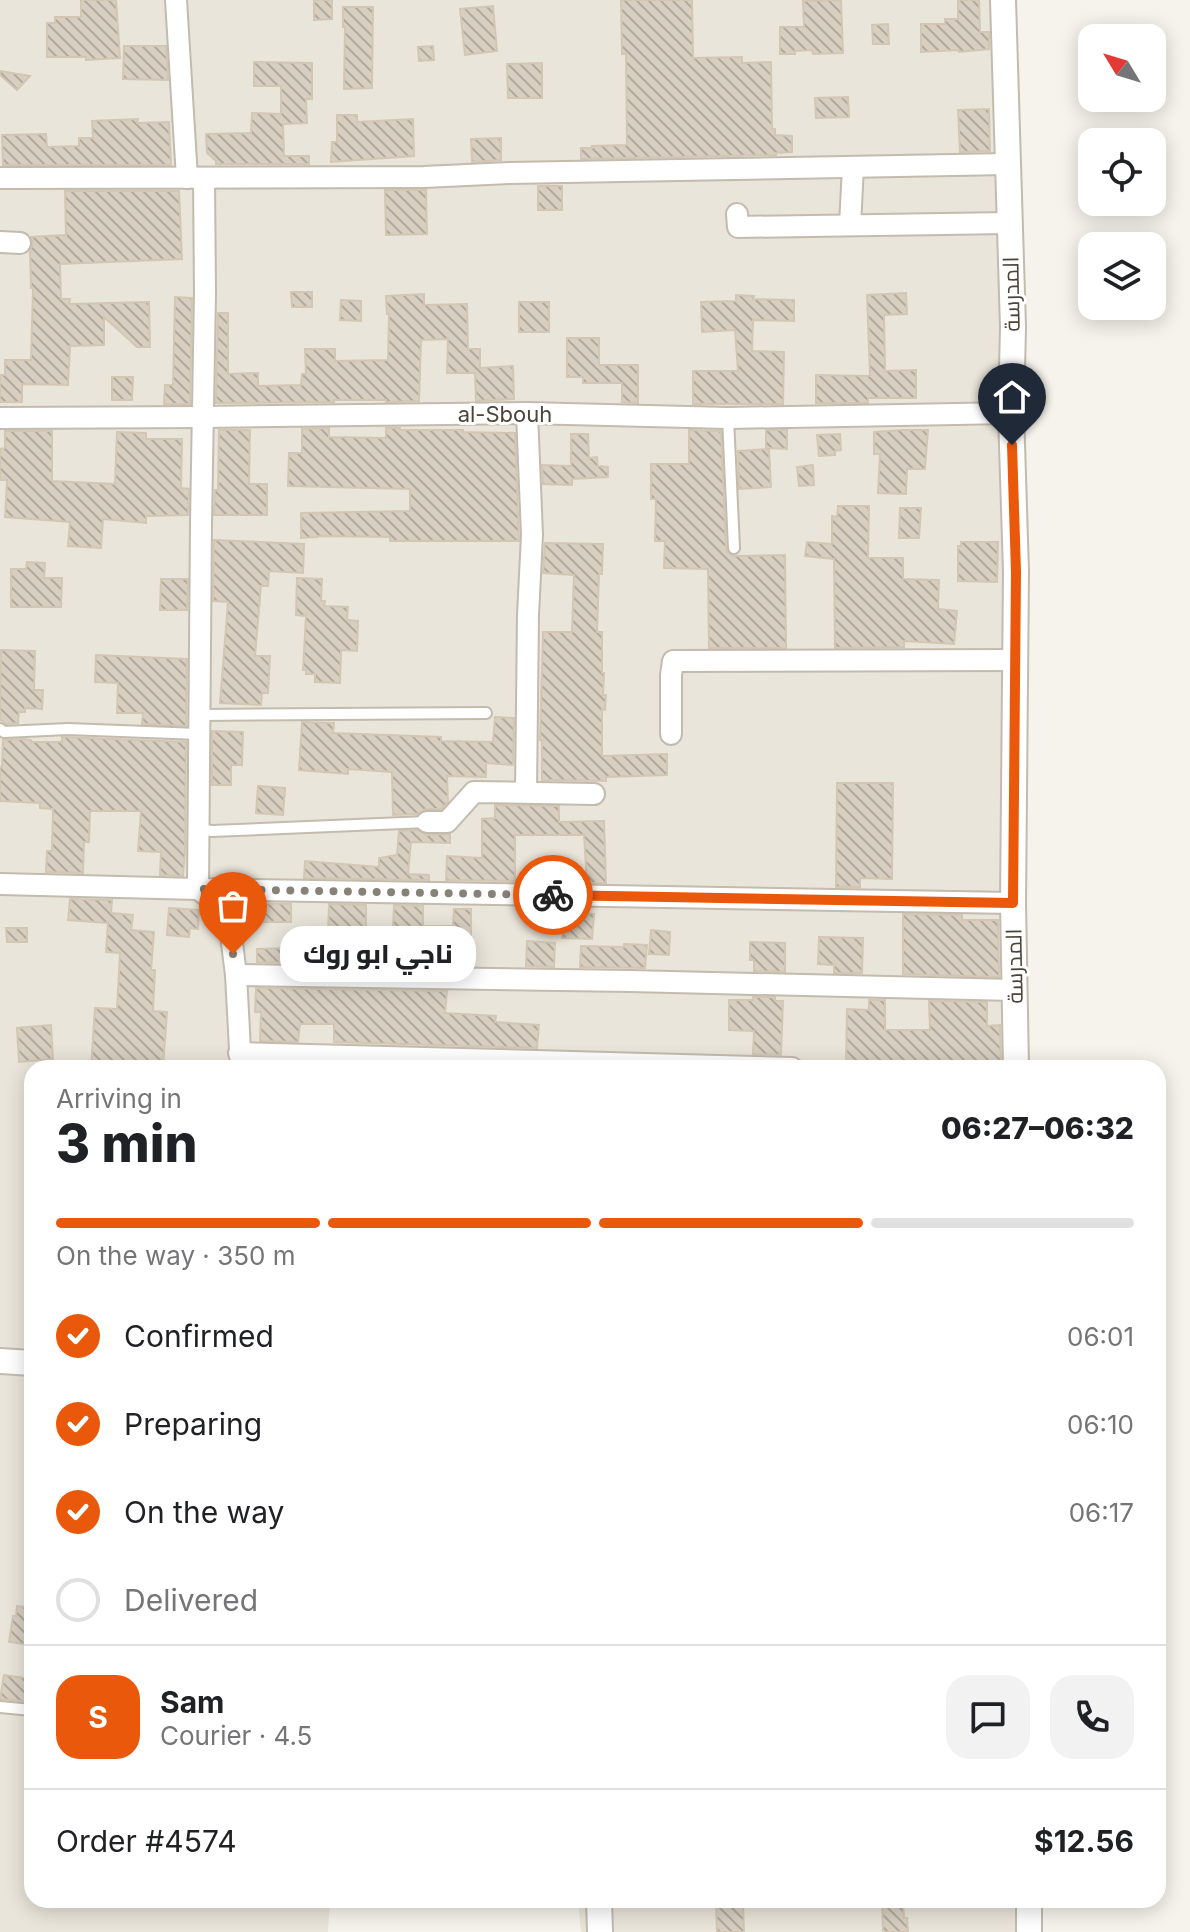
<!DOCTYPE html>
<meta charset="utf-8">
<style>
:root{--surface:#fff;--page:#f2f2f2;--text:#202124;--muted:#757577;--line:#e0e0e0;--accent:#ea580c}
body{margin:0;font-family:Inter,Cairo,sans-serif;background:var(--page);color:var(--text);height:100vh;display:flex;flex-direction:column;font-size:30px;white-space:nowrap}
*{box-sizing:border-box;margin:0}
p{font-size:26px;color:var(--muted)}
.icon{flex:none;width:44px;height:44px;fill:none;stroke:currentColor;stroke-width:2;stroke-linecap:round;stroke-linejoin:round}
.map{position:relative;flex:1;overflow:hidden}
.side{position:absolute;left:24px;top:1060px;width:1142px;height:848px;display:flex;flex-direction:column;background:var(--surface);border-radius:24px;box-shadow:0 4px 20px #0003}
.side>*{flex:none}
.needle{width:52px;rotate:308deg}
.tools{position:absolute;left:1078px;top:24px;display:grid;gap:16px}
.tools a{display:grid;place-items:center;width:88px;height:88px;border-radius:16px;background:var(--surface);box-shadow:0 4px 20px #0003;font-size:40px}
.pin{position:absolute;display:grid;place-items:center;width:68px;height:68px;color:#fff;margin:-82px -34px;border-radius:50% 50% 50% 0;rotate:-45deg;box-shadow:0 0 8px #0007}
.pin .icon{rotate:45deg}
.courier{position:absolute;display:grid;place-items:center;width:80px;height:80px;margin:-40px;border:6px solid #ea580c;border-radius:50%;background:#fff;color:#222;box-shadow:0 2px 10px #0007}
.bubble{position:absolute;height:56px;border-radius:24px;background:var(--surface);box-shadow:0 4px 20px #0003;font-size:26px;font-weight:800;line-height:56px;text-align:center}
.summary em{font-style:normal;font-weight:800}
.summary div{display:flex;flex-direction:column-reverse}
.summary{display:flex;align-items:center;justify-content:space-between;height:136px;padding:0 32px}
h1{font-size:52px;font-weight:800;line-height:60px}
.bar{display:grid;grid-template-columns:repeat(4,1fr);gap:12px 8px;align-content:center;height:96px;padding:0 32px}
.bar i{height:10px;border-radius:6px;background:var(--line)}
.bar .current{background:var(--accent)}
.bar p{grid-column:span 4}
.line{display:flex;align-items:center;gap:20px;padding:0 32px;border-top:2px solid var(--line)}
.line div{flex:1}
.round{display:grid;place-items:center;flex:none;width:84px;height:84px;border-radius:24px;background:var(--page)}
ol{padding:0 32px;list-style:none}
li{display:flex;align-items:center;gap:24px;height:88px}
li p{margin-inline-start:auto}
li .icon{padding:8px;border-radius:50%;background:var(--accent);color:#fff;stroke-width:4}
li:last-child{color:var(--muted)}
li i{width:44px;height:44px;border:4px solid var(--line);border-radius:50%}
.map>svg:first-child{display:block}
.residential{fill:#eae5da}
.building{fill:url(#building-back-hatch);stroke:#d3c7b4;stroke-width:2}
.lines{fill:none;stroke-linecap:round;stroke-linejoin:round}
.service-casing{stroke:#c2bbae;stroke-width:14}
.minor-casing{stroke:#c2bbae;stroke-width:24}
.tertiary-casing{stroke:#c2bbae;stroke-width:28}
.service{stroke:#fff;stroke-width:10}
.minor{stroke:#fff;stroke-width:20}
.tertiary{stroke:#fff;stroke-width:24}
.done{stroke:#878178;stroke-width:8;stroke-dasharray:0 14.4}
.route{stroke:#ea580c;stroke-width:10}
.labels{text-anchor:middle;stroke-width:6;stroke-linejoin:round;paint-order:stroke}
.street-label{font-size:22px;fill:#4b4439;stroke:#fff}
</style>
<div class="map">
<svg width="1190" height="1932" viewBox="0 0 1190 1932">
<defs>
<pattern id="building-back-hatch" width="6" height="6" patternUnits="userSpaceOnUse" patternTransform="scale(2)"><rect width="6" height="6" fill="#d8cfc1"/><path d="M-1 5l2 2M0 0l6 6M5-1l2 2" fill="none" stroke="#b1aa9e"/></pattern>
</defs>
<rect width="100%" height="100%" fill="#f6f3ec"/>
<g class="residential">
<path d="M0,0H1015L1028,518L1023,755L1028,1068H32V1900H330L328,1932H0Z"/>
<path d="M578,1900H1026V1932H581Z"/>
</g>
<g class="building">
<path d="M81,0H116L120,58L86,60V57H47V23H55V17H81Z"/>
<path d="M314,0H332V19L314,20Z"/>
<path d="M621,0H692L693,58L742,57V63L771,62L772,129H775V135L792,136V152L776,153V155L581,159V148H592V146L627,145L626,54H622Z"/>
<path d="M841,0L843,53L813,54L812,50L795,51V54H780V27H804L803,1Z"/>
<path d="M958,0H979L980,32H989V49L959,52V50L921,52V24H945V19H958Z"/>
<path d="M493,6L497,51L465,55L460,9Z"/>
<path d="M343,7H373L372,88L344,89L345,27H343Z"/>
<path d="M888,24L889,44H873L872,25Z"/>
<path d="M124,46H166L168,80L123,79Z"/>
<path d="M433,46L434,60L419,61L418,47Z"/>
<path d="M254,62L312,63V99H306L307,123L283,124L284,156H309V164H216V161L207,153L206,134L251,133L252,113L281,114V86H254Z"/>
<path d="M542,63V98H508L507,64Z"/>
<path d="M0,71L30,76L17,90L0,75Z"/>
<path d="M848,97L849,117L816,118L815,98Z"/>
<path d="M989,109L990,151L960,152L958,110Z"/>
<path d="M337,115H357V122L413,119L414,156L331,162L332,142H337Z"/>
<path d="M138,119L137,123L169,122L171,165H3L2,135L46,134L47,147L79,146V138H93L92,121Z"/>
<path d="M501,138V160L472,162L471,139Z"/>
<rect x="538" y="186" width="24" height="24"/>
<path d="M385,190H426L427,234L386,235Z"/>
<path d="M65,191H179L182,259L60,264L61,299H70L69,304L149,302L150,347H137L104,317V345L70,346L68,385L22,384V402H0V375H5V360H31L33,288H31L30,251L33,243L31,237L66,235Z"/>
<path d="M291,292H312V307H292Z"/>
<path d="M906,293L907,314L884,315L885,371L916,370V398H868V403H816V375L870,376L867,295Z"/>
<path d="M424,294V305L467,304L468,349H480V368L513,366L514,399L476,401L475,373H447L448,339L421,340L419,401L386,402V400H334V402L216,403L218,313H228V374L258,373V386L301,385L302,374H306L305,349H335V361L388,360L389,314H387L386,296Z"/>
<path d="M736,295L754,296L753,299L794,300V321L753,320L752,351L784,352L783,404H693V371H738L735,330L702,332L701,302L736,301Z"/>
<path d="M175,297L192,298L190,404H164L165,385H173Z"/>
<path d="M341,300L361,301V321L340,320Z"/>
<rect x="519" y="302" width="30" height="30"/>
<path d="M567,338H599V365H638V403L622,402V383H583V377H567Z"/>
<path d="M112,377H133L132,400H112Z"/>
<path d="M329,428V437L386,438V428H400V430H463V432L515,433L519,541H390V537L317,536V537L301,538V513L410,511V489L288,486L289,453H302V429Z"/>
<path d="M219,430H250L249,484H267V515H214L215,490H218Z"/>
<path d="M689,430L721,431L726,548L728,553L734,556L785,555L786,648H709L708,569L664,568L665,541H655L656,499H651V464H689Z"/>
<path d="M766,430H787V449L766,448Z"/>
<path d="M903,430H928L925,469H907L906,494L878,493L880,454H874V432Z"/>
<path d="M5,431H52V481L115,484L117,432L146,433V439H182L181,488L189,489L188,515L146,516V523L103,519L101,548L68,546L70,522L5,517L7,480H0V449L5,448Z"/>
<path d="M571,434H588L589,458L597,457L598,466L608,467V477L572,479V485L543,484L542,465L571,466Z"/>
<path d="M840,434L841,450L835,451V455L819,456L817,435Z"/>
<path d="M769,449L771,487L739,489L738,451Z"/>
<path d="M813,465L814,485L799,486L797,467Z"/>
<path d="M838,506H869L868,558H903V579L939,580L938,609L957,611L954,644L904,641V647L835,648L834,559L805,556L807,542L832,544V516L837,517Z"/>
<path d="M900,508H921L919,538H899Z"/>
<path d="M214,540L304,544L303,573L269,571L268,586H261L255,656H270L268,693H262L261,705L220,703L228,602L213,601Z"/>
<path d="M961,542H998L997,582L958,581V546H961Z"/>
<path d="M545,543L603,544L602,574H599L597,632H602V673H604L603,695H606L605,710L602,709V756L667,754V775L606,777V781L542,780V740H540L543,632H572L574,575L543,573Z"/>
<path d="M27,562L45,563L44,578H62L61,607H11V569H26Z"/>
<path d="M297,578L322,579L321,601H325L324,606L348,607L347,620L358,621L357,651L341,650L340,683L315,682V674H306V670H303L306,616L296,615Z"/>
<path d="M161,579H188L187,610H160Z"/>
<path d="M1,650L35,651L34,690H43L42,709L25,708V712H19L18,723L6,724L3,721L0,720Z"/>
<path d="M96,655L187,659L186,726L142,724L143,713H117L118,683L95,682Z"/>
<path d="M495,717L514,718L513,765L486,763V777L447,776L448,802L441,809H426L417,814L393,815L392,772L348,769V774L299,770L302,722L334,723L333,733L441,737V741L493,742Z"/>
<path d="M212,731L243,732L242,765H231V785H212Z"/>
<path d="M62,737L186,742L185,853L183,876L160,875L161,852L138,851L141,811H90L89,842H84L83,873L46,872L47,851H52L53,809L40,808V803L0,801V767H2L3,740L24,739L31,740V742H62Z"/>
<path d="M837,783H893L892,879L860,878V887H836Z"/>
<path d="M258,786L285,788L283,815L256,813Z"/>
<path d="M495,805L559,806V822L604,821L606,883H587L584,835H515V881L446,880L447,856L482,858V819L495,818Z"/>
<path d="M418,830L427,835L450,834V843L411,842L408,874L429,875V880L304,878L305,861L379,867V858L397,855L399,831Z"/>
<path d="M70,899L112,900L111,913L133,915L131,930L154,932L151,970H155L153,1011L167,1012L163,1068H91L95,1008L117,1009L120,953L106,952L108,923L68,920Z"/>
<path d="M248,903L291,904V922H248Z"/>
<path d="M329,904L366,905V935H355L354,964L257,962V949L289,948V934H328Z"/>
<path d="M394,905L423,906V926H453L454,909H471V966L442,965L443,939L415,938L414,965L381,964L382,949H392Z"/>
<path d="M169,908L199,910L198,929L190,928L189,937L167,935Z"/>
<path d="M563,912L594,914L592,939L562,938Z"/>
<path d="M903,914L962,915V920H998L999,977L903,974Z"/>
<path d="M6,928H27V942H7Z"/>
<path d="M651,930L670,932L669,955L649,954Z"/>
<path d="M819,937L863,938L862,973H834V965L818,964Z"/>
<path d="M527,941L555,943L554,967L526,966Z"/>
<path d="M750,942L785,943V972L754,971V960H750Z"/>
<path d="M624,944L647,945L645,968L580,967L581,946L624,947Z"/>
<path d="M256,988L447,991L445,1013L496,1016L495,1022L539,1025L537,1048L334,1042V1024H300L298,1042L260,1041L261,1012H255Z"/>
<path d="M753,997H775V1001H783L781,1055L753,1054L754,1031L729,1030V1000H753Z"/>
<path d="M869,1000H885V1030H930L929,1001L987,1002V1026L1000,1025L1001,1066L846,1065L847,1009L869,1010Z"/>
<path d="M51,1025L53,1059L19,1062L17,1028Z"/>
<path d="M17,1606L32,1608V1645L9,1642L13,1616H16Z"/>
<path d="M4,1675L32,1679V1702L0,1699Z"/>
<path d="M882,1900H903L904,1918H907L908,1932H883Z"/>
<path d="M716,1904H743L744,1932H717Z"/>
</g>
<g class="lines">
<g class="service-casing">
<g id="service">
<path d="M728,418L734,548"/>
<path d="M200,715L486,713"/>
<path d="M0,729L4,732L68,729L199,734"/>
<path d="M199,829L212,831L427,822"/>
<path d="M0,1707L32,1710"/>
</g>
</g>
<g class="minor-casing">
<g id="minor">
<path d="M176,0L187,178"/>
<path d="M0,178L424,177L509,173L1007,164"/>
<path d="M204,178L205,293L201,523L198,889L228,911L236,975L241,1068"/>
<path d="M737,214L738,227L1009,223"/>
<path d="M850,225L853,167"/>
<path d="M0,242L20,243"/>
<path d="M0,418L203,417L527,413L728,418L1011,413"/>
<path d="M671,734V675L673,661L1016,660"/>
<path d="M526,792L528,615L532,535L527,413"/>
<path d="M427,822H447L474,792L594,794"/>
<path d="M0,884L198,889L1013,903"/>
<path d="M236,975L630,981L1014,990"/>
<path d="M239,1053L792,1068"/>
</g>
</g>
<g class="tertiary-casing">
<g id="tertiary">
<path d="M1003,0L1013,327L1011,413L1016,572L1013,903L1016,1068"/>
<path d="M0,1361L32,1363"/>
<path d="M599,1900L600,1932"/>
<path d="M1029,1900V1932"/>
</g>
</g>
<use href="#service" class="service"/>
<use href="#minor" class="minor"/>
<use href="#tertiary" class="tertiary"/>
</g>
<g class="lines">
<path class="done" d="M233,954L228,911L198,889L553,895"/>
<path class="route" d="M553,895L1013,903L1016,572L1012,445"/>
</g>
<g class="labels">
<g class="street-label">
<text transform="translate(1011 294) rotate(-91)" y="8">المدرسة</text>
<text x="505" y="422">al-Sbouh</text>
<text transform="translate(1014 966) rotate(-91)" y="8">المدرسة</text>
</g>
</g>
</svg>
<div class="tools">
<a><svg class="needle" viewBox="-14 -14 28 28"><path d="M0-13l5 13h-10z" fill="#e53935"/><path d="M0 13l5-13h-10z" fill="#757577"/></svg></a>
<a><svg class="icon" aria-label="locate" viewBox="0 0 24 24"><circle cx="12" cy="12" r="6"/><path d="M12 2v4M12 18v4M2 12h4M18 12h4"/></svg></a>
<a><svg class="icon" aria-label="layers" viewBox="0 0 24 24"><path d="M12 4l9 5-9 5-9-5zM3 14l9 5 9-5"/></svg></a>
</div>
<div class="pin" style="left:233px;top:954px;background:#ea580c"><svg class="icon" aria-label="bag" viewBox="0 0 24 24"><path d="M5 8h14l-1 12H6zM9 8a3 3 0 0 1 6 0"/></svg></div>
<div class="pin" style="left:1012px;top:445px;background:#1f2937"><svg class="icon" aria-label="home" viewBox="0 0 24 24"><path d="M3 11l9-7 9 7M6 9v11h12V9"/></svg></div>
<div class="courier" style="left:553px;top:895px"><svg class="icon" aria-label="bike" viewBox="0 0 24 24"><circle cx="6" cy="16" r="4"/><circle cx="18" cy="16" r="4"/><path d="M6 16l4-8h5l3 8M10 8l3 8H6M13 5h3"/></svg></div>
<div class="bubble" style="left:280px;top:926px;width:196px">ناجي ابو روك</div>
<section class="side">
<div class="summary"><div><h1>3 min</h1><p>Arriving in</p></div><em>06:27–06:32</em></div>
<div class="bar"><i class="current"></i><i class="current"></i><i class="current"></i><i></i><p>On the way · 350 m</p></div>
<ol>
<li><svg class="icon" aria-label="check" viewBox="0 0 24 24"><path d="M5 12l5 5 9-10"/></svg>Confirmed<p>06:01</p></li>
<li><svg class="icon" aria-label="check" viewBox="0 0 24 24"><path d="M5 12l5 5 9-10"/></svg>Preparing<p>06:10</p></li>
<li><svg class="icon" aria-label="check" viewBox="0 0 24 24"><path d="M5 12l5 5 9-10"/></svg>On the way<p>06:17</p></li>
<li><i></i>Delivered</li>
</ol>
<div class="line" style="height:144px"><b class="round" style="background:var(--accent);color:#fff">S</b><div><b>Sam</b><p>Courier · 4.5</p></div><a class="round"><svg class="icon" aria-label="chat" viewBox="0 0 24 24"><path d="M4 5h16v11H9l-5 4z"/></svg></a><a class="round"><svg class="icon" aria-label="phone" viewBox="0 0 24 24"><path d="M5 4h4l2 5-3 2q2 4 5 5l2-3 5 2v4C11 20 4 13 5 4z"/></svg></a></div>
<div class="line" style="height:104px"><div>Order #4574</div><b>$12.56</b></div>
</section>
</div>
